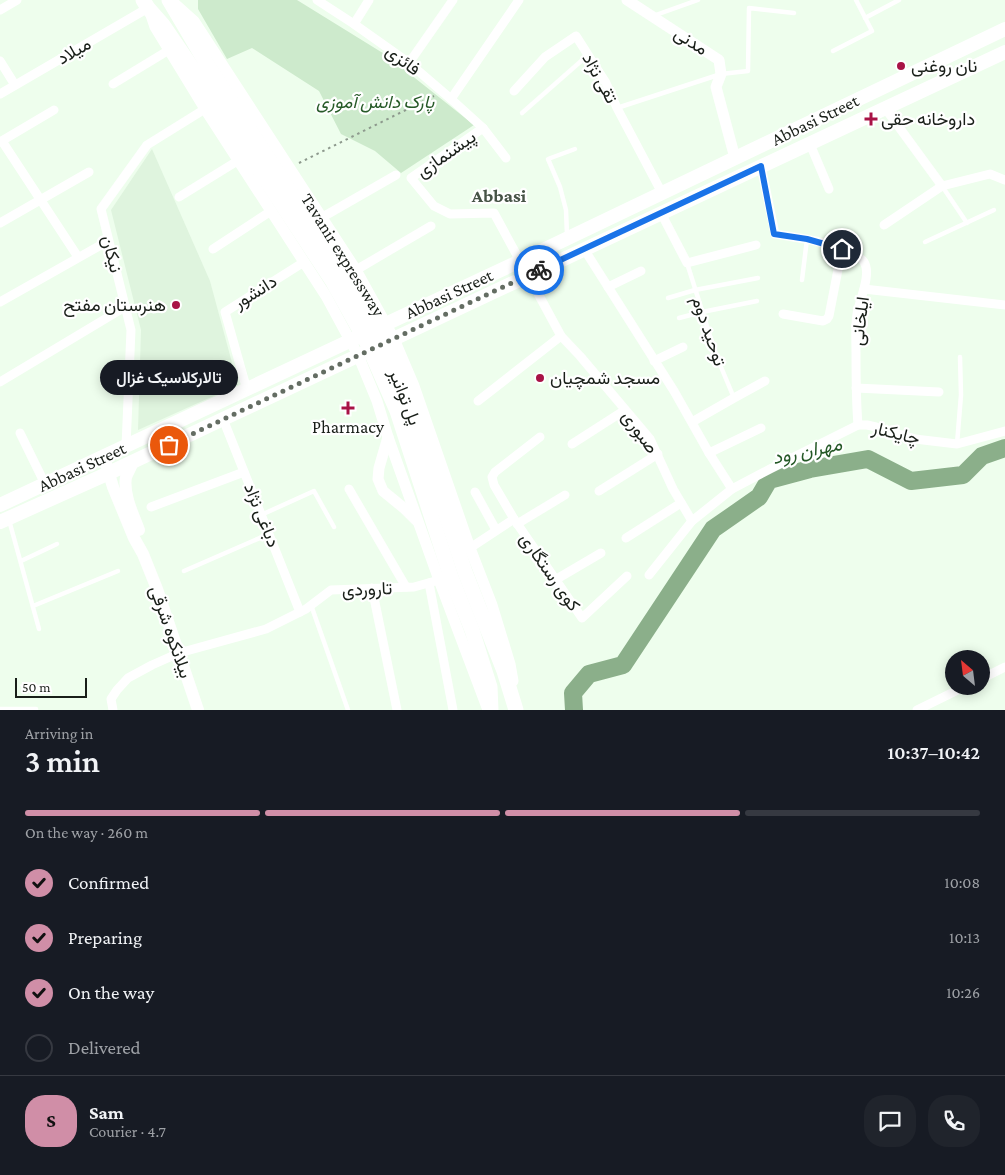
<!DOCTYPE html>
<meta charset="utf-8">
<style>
:root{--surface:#171b24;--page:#20242c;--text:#f1f3f6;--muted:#9ea1a6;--line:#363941;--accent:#d08ea7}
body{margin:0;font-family:"Crimson Pro",Vazirmatn,serif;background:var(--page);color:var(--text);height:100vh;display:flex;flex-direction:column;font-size:19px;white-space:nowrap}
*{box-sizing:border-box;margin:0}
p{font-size:16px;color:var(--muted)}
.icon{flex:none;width:28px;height:28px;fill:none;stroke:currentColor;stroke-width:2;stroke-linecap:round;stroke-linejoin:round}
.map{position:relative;height:710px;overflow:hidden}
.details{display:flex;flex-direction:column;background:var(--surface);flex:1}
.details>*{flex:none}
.needle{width:32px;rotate:332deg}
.tools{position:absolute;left:945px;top:650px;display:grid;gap:10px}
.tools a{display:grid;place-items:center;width:45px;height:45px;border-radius:50%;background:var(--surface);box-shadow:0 2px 12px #0003;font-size:25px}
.scale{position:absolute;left:15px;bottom:12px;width:72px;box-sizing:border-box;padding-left:5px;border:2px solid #191f19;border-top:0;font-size:14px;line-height:18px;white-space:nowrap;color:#191f19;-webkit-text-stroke:4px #fff;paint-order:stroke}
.pin{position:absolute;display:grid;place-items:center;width:42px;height:42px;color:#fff;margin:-21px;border:2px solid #fff;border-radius:50%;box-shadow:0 1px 5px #0007}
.courier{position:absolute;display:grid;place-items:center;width:50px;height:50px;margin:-25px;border:4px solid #1a73e8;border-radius:50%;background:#fff;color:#222;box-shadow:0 1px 6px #0007}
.bubble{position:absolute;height:35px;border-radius:18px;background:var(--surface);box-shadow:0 2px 12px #0003;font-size:16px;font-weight:600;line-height:35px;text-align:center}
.overview em{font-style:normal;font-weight:600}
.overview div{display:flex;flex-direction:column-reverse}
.overview{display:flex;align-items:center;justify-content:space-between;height:85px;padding:0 25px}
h1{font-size:32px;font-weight:600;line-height:38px}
.bar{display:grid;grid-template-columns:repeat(4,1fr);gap:8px 5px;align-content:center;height:60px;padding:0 25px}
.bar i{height:6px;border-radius:4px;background:var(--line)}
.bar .on{background:var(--accent)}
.bar p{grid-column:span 4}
.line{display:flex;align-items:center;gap:12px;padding:0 25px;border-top:1px solid var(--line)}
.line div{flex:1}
.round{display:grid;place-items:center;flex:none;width:52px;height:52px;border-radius:20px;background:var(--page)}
ol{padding:0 25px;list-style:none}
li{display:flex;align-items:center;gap:15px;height:55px}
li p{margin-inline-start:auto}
li .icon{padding:5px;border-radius:50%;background:var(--accent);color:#111;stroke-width:4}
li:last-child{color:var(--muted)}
li i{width:28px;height:28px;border:2px solid var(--line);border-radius:50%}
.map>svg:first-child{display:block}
.built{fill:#dff4de}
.green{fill:#cdeacc}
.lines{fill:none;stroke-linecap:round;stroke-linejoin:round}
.river{stroke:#8baf8a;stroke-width:18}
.path{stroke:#8d998d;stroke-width:2;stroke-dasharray:2.5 4;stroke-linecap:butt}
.service{stroke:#fff;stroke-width:4.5}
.minor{stroke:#fff;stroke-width:9}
.tertiary{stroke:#fff;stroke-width:11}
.secondary{stroke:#fff;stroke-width:12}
.primary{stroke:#fff;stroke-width:14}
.trunk{stroke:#fff;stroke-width:15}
.done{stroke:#646d63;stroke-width:5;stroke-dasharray:0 9}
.route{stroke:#1a73e8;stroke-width:6}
.poi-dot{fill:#a81346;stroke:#fff;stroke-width:2}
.labels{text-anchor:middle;stroke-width:4.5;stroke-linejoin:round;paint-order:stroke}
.street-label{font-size:18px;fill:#191f19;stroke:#fff}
.poi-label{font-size:18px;fill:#191f19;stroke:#fff;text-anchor:start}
.park-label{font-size:18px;font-style:italic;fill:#275a28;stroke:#fff}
.neighbourhood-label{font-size:19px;font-weight:bold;fill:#465346;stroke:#fff}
.water-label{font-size:19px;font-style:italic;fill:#255927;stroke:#fff}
</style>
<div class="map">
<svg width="1005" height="710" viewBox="0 0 1005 710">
<rect width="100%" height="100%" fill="#eefeed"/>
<path class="built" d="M152,149L210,281L238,385L138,430L141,330L111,210Z"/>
<path class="green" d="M198,0H297L386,55L474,125L401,173L375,151L341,134L319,91L252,48L227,59L198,9Z"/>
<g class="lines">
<path class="river" d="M574,710L573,693L589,674L623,665L713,529L759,497L769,480L810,469L868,459L911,481L963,475L982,456L1005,448"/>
<path class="path" d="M299,163L434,96"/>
<g class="service">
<path d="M653,16L698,0"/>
<path d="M865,18L899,0"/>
<path d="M833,51L872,31L856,0"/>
<path d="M617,108L721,74L748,71L749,8L794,13"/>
<path d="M522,113L588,55"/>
<path d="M942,186L967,223"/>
<path d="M567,235L566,210L560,187L548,159L575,149"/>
<path d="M925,242L994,210"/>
<path d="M687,263L716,355L734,398"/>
<path d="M802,280L807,239"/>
<path d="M668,298L695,290L758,278"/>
<path d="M679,318L702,312L757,301"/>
<path d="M957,444L961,395L960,357"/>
<path d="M261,515L314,491L334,527"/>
<path d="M9,520L39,629"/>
<path d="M21,561L57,544"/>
<path d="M184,571L269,534"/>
<path d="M311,605L348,710"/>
<path d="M33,606L118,571"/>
<path d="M0,709H36V710"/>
</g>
<g class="minor">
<path d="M317,0L354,24L409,63L451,99L483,128L506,158"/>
<path d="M0,10L17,0"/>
<path d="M354,24L369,0"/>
<path d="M0,61L15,85"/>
<path d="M409,63L453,0"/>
<path d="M113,84L169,50"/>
<path d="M514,91L545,57L576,36L606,83L617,108L662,193"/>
<path d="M0,94L148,8"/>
<path d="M451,99L519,0"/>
<path d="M885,108L942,186"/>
<path d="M483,128L411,178L434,206L450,214L494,213L520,261"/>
<path d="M2,141L78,257"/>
<path d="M0,142L54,110"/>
<path d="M810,144L829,189"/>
<path d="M761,166L775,234C800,238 825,241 848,252C854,255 861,257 864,262C872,274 859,301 857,314C855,327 856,340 856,352C856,377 856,401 858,425"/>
<path d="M179,197L239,160"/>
<path d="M661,213L687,263L756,245"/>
<path d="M321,218L396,175"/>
<path d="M0,223L89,172"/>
<path d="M884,225L942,186L990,174L1005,180"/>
<path d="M213,249L271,211"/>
<path d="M584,249L674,391L709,453L732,489"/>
<path d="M356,270L431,226"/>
<path d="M528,275L561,336L580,356L650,439L673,489L692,521"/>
<path d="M608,287L641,271"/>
<path d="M864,289L1005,305"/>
<path d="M0,302L108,241"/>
<path d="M783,314L823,321L827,319L829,316L842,249"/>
<path d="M654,361L683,347"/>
<path d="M0,382L125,307"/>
<path d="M856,388L939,392"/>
<path d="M247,390L225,312L304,262"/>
<path d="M478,401L561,336"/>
<path d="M223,419L300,612"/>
<path d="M692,422L734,398L765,381"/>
<path d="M20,433L45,484"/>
<path d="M540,437L495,472L492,477L494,485L514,519L582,618L627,576"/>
<path d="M572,444L625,410"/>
<path d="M126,446L131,330L101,209L147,145L205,109"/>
<path d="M709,453L761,428"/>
<path d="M349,489L406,587"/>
<path d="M599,491L658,454"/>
<path d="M475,492L496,530"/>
<path d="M151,507L244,472"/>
<path d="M517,524L565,495"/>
<path d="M626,538L681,503"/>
<path d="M470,548L514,519"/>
<path d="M649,575L692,521L732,489L770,469L858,425H867L876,427L915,439L957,444L1005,431"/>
<path d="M555,580L601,553"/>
<path d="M429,583L453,710"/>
<path d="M372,588L397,710"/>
<path d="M981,679L1005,667"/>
<path d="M113,710L111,699L117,690L128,678L152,665L179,653L266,629L306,609L331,590L414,587L439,580"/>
<path d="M917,710L966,686"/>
</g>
<g class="tertiary">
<path d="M627,0L719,60L721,74L716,87L735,158"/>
<path d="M175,4L194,21L356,270L394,339L414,386L470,548L492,605L510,664L513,681"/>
<path d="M150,12L155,27L205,109L326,296L358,355L377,401L388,437L439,580L488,710"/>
<path d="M388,437L379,468L378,479L383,491L405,509L416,520"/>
</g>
<g class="secondary">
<path d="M104,457L113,487L134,538L143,554L157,589L198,710"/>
<path d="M133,462C131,467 128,472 126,477C123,494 133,514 139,530"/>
</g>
<g class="primary">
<path d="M0,505L520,261L1005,29"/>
<path d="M0,522L109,473L223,419L1005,52"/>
</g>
<g class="trunk">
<path d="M143,0L148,8L163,25L193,69L333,282L367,343L397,411L451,577L472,630L490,687L491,710"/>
<path d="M169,0L205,61L345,276L379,336L410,406L465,572L504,671L516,710"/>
</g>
</g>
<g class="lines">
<path class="done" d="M169,445L539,270"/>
<path class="route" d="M539,270L761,166L774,234L807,239L842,249"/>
</g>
<g class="poi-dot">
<circle cx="901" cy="66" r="5"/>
<path d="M868.5 111.5h5v5h5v5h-5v5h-5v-5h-5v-5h5z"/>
<circle cx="176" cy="305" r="5"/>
<circle cx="540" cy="378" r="5"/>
<path d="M345.5 400.5h5v5h5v5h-5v5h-5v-5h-5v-5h5z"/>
</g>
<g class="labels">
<g class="street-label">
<text transform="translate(691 41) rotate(33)" y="6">مدنی</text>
<text transform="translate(74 51) rotate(-30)" y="6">میلاد</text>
<text transform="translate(403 60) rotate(37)" y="6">فائزی</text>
<text transform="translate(600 78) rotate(61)" y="6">تقی نژاد</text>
<text transform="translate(815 120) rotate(-26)" y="6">Abbasi Street</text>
<text transform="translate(446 154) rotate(-35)" y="6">پیشنمازی</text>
<text transform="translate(112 254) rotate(76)" y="6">نیکان</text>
<text transform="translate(343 255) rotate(58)" y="6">Tavanir expressway</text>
<text transform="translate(255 292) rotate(-32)" y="6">دانشور</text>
<text transform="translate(449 294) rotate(-25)" y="6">Abbasi Street</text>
<text transform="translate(860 321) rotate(-83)" y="6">ایلخانی</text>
<text transform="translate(709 331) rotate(71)" y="6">توحید دوم</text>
<text transform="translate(405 397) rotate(68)" y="6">پل توانیر</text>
<text transform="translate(640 432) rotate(54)" y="6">صبوری</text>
<text transform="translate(896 433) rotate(14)" y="6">چایکنار</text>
<text transform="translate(82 467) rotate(-25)" y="6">Abbasi Street</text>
<text transform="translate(262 515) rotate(68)" y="6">دباغی نژاد</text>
<text transform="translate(550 572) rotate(55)" y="6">کوی رستگاری</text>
<text transform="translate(367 589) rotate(-2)" y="6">تاروردی</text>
<text transform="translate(171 632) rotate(71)" y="6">بیلانکوه شرقی</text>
</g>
<g class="poi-label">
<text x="911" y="72">نان روغنی</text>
<text x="881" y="125">داروخانه حقی</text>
<text x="166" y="311" text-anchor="end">هنرستان مفتح</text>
<text x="550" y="384">مسجد شمچیان</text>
<text x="348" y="433" text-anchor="middle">Pharmacy</text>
</g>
<g class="park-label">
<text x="375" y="108">پارک دانش آموزی</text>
</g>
<g class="neighbourhood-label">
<text x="499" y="202">Abbasi</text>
</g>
<g class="water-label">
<text transform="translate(807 450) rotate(-12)" y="7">مهران رود</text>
</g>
</g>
</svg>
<div class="tools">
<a><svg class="needle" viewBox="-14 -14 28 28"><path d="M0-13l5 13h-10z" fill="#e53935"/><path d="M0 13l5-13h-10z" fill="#9ea1a6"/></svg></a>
</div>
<div class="scale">50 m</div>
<div class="pin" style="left:169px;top:445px;background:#ea580c"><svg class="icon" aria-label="bag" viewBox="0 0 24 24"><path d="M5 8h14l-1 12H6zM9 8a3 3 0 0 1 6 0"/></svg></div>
<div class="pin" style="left:842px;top:249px;background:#1f2937"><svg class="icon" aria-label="home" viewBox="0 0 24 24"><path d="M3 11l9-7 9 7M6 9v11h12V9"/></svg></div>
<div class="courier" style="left:539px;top:270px"><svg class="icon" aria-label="bike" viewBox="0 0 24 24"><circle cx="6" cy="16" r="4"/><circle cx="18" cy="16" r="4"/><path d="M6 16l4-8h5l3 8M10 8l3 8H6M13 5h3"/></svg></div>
<div class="bubble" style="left:100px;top:360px;width:138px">تالارکلاسیک غزال</div>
</div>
<section class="details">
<div class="overview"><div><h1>3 min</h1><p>Arriving in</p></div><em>10:37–10:42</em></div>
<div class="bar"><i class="on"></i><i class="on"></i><i class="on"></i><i></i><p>On the way · 260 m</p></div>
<ol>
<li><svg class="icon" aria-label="check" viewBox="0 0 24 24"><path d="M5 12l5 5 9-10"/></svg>Confirmed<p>10:08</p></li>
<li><svg class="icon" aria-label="check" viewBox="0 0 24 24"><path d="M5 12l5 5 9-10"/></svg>Preparing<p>10:13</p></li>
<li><svg class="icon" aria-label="check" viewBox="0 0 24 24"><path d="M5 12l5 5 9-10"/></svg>On the way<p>10:26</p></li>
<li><i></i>Delivered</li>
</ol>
<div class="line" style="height:90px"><b class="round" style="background:var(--accent);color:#111">S</b><div><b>Sam</b><p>Courier · 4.7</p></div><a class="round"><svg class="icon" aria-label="chat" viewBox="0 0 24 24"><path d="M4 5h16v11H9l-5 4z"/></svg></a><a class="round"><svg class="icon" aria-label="phone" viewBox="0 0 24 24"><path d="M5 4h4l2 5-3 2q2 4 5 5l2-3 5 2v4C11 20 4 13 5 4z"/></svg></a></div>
</section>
